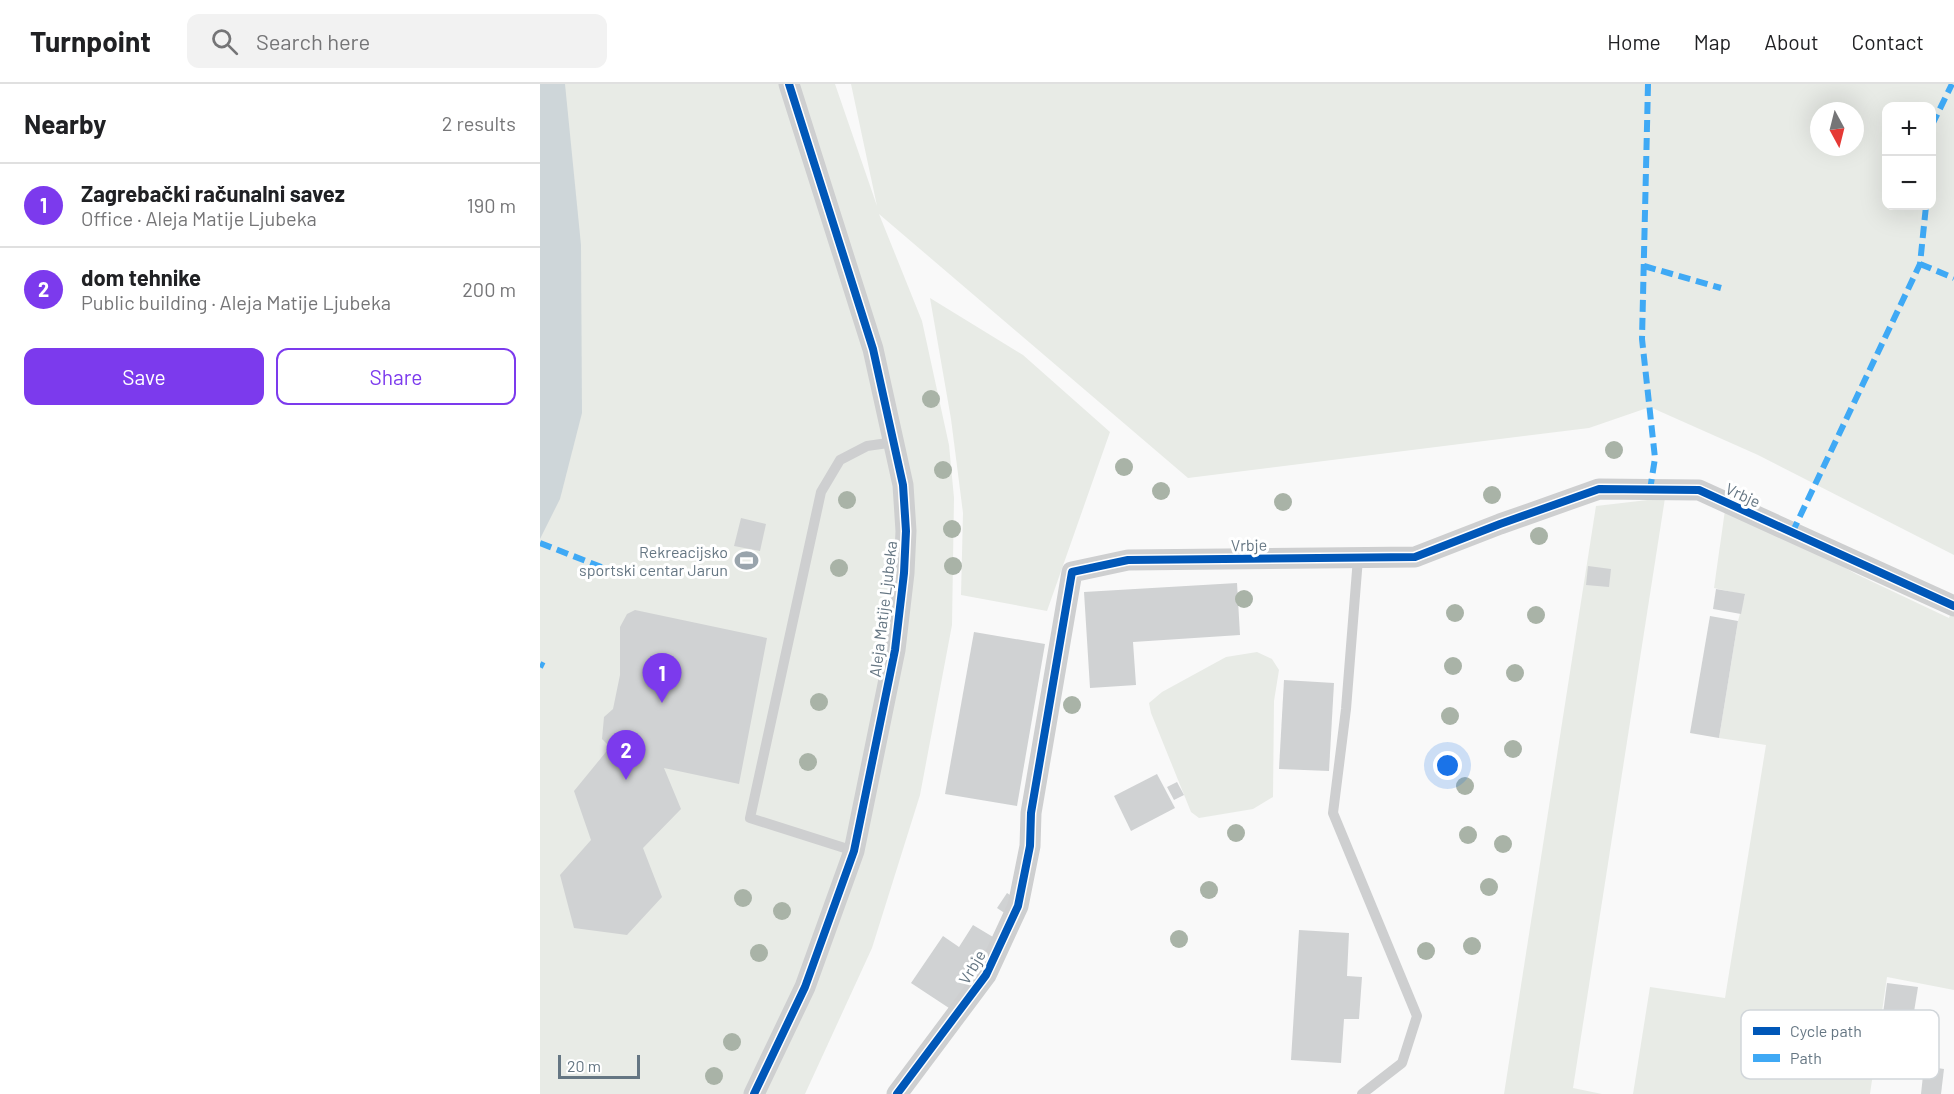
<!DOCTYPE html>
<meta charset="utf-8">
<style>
:root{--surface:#fff;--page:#f2f2f2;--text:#202124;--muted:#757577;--line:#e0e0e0;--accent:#7c3aed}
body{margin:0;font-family:Barlow,sans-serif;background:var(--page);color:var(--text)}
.controls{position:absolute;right:18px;top:18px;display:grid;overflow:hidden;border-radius:12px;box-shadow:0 6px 24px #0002}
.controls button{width:54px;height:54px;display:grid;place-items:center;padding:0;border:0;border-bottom:2px solid var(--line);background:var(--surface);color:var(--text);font:30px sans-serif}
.compass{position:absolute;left:1270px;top:18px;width:54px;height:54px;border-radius:50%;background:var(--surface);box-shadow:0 6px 24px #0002;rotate:173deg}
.scale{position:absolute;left:18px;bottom:15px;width:82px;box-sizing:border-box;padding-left:6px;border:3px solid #657683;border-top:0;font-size:16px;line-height:21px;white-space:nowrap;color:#657683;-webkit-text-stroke:4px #fff;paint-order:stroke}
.you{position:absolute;left:908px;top:682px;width:21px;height:21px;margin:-15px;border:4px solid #fff;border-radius:50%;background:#1a73e8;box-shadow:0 0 0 9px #1a73e833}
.badge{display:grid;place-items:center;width:39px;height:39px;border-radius:50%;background:var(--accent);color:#fff;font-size:20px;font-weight:700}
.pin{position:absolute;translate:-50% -50px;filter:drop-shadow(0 2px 3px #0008)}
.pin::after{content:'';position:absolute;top:32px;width:21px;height:18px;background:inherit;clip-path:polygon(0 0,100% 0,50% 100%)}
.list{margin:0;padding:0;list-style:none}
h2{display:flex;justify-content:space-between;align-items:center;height:78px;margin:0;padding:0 24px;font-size:26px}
h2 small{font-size:20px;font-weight:400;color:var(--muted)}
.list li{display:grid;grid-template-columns:39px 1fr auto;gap:18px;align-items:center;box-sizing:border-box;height:84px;padding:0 24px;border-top:2px solid var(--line)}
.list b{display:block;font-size:22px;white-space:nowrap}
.list p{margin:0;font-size:20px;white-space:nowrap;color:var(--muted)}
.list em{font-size:20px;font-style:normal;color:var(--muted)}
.actions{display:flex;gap:12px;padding:18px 24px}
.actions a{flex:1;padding:14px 0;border:2px solid var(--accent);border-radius:12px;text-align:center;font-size:21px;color:var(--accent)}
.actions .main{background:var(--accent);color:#fff}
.icon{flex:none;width:33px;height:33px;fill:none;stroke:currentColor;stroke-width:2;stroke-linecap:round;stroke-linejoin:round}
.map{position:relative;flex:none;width:1414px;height:1010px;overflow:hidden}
header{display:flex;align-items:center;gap:36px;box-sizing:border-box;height:84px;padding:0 30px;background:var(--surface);border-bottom:2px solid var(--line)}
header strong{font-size:28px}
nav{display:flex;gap:33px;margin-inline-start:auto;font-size:21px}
.search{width:420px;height:54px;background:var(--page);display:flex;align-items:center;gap:15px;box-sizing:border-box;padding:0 21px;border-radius:12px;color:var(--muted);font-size:22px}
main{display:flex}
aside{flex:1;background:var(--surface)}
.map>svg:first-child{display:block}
</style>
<header>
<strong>Turnpoint</strong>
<div class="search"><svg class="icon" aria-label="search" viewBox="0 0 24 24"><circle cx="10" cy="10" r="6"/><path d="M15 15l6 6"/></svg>Search here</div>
<nav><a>Home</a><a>Map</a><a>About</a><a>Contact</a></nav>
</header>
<main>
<aside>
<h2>Nearby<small>2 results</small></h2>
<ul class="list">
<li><span class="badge">1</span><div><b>Zagrebački računalni savez</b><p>Office · Aleja Matije Ljubeka</p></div><em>190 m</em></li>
<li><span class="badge">2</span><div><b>dom tehnike</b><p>Public building · Aleja Matije Ljubeka</p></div><em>200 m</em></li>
</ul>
<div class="actions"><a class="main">Save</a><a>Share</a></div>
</aside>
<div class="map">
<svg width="1414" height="1010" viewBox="0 0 1414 1010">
<rect width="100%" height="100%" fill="#f9f9f9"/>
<!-- green -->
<g fill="#e8ebe6" fill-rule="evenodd">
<path d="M 0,0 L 295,0 L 337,122 L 311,0 L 1414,0 L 1414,471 L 1218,371 L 1110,323 L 1049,344 L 648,394 L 339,130 L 382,237 L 409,361 L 414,414 L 412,541 L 380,711 L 332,864 L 265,1010 L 0,1010 ZM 1346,22 L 1392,22 L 1392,122 L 1346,122 ZM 1279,27 L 1315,27 L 1315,63 L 1279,63 Z"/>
<path d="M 390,214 L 483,271 L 570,348 L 507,527 L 421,511 L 423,429 L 411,335 Z"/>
<path d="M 1125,414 L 1033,1004 L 1062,1010 L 964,1010 L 1056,422 Z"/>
<path d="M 1185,426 L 1255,455 L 1316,490 L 1409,534 L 1411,529 L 1414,529 L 1414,906 L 1347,893 L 1330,1010 L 1093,1010 L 1110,903 L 1185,914 L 1226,661 L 1179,654 L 1198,537 L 1205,511 L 1174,504 Z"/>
<path d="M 717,568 L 732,575 L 739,586 L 734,617 L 733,713 L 713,725 L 659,734 L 651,728 L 611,629 L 609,619 L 622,608 L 686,573 Z"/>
</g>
<!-- water -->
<path fill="#ced6d9" d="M 0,0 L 25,0 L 41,161 L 42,329 L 20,415 L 0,455 Z"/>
<!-- building -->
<g fill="#d0d2d3">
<path d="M 201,434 L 226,440 L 220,467 L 194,462 Z"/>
<path d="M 1048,482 L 1071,485 L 1069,503 L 1046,501 Z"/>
<path d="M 697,499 L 700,551 L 593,558 L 596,601 L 550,604 L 544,508 Z"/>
<path d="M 1176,505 L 1205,510 L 1201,530 L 1173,525 Z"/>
<path d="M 95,526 L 227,554 L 199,700 L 124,684 L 141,725 L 103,764 L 122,813 L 87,851 L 34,844 L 20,791 L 51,756 L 34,707 L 70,663 L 62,655 L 64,633 L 73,625 L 80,591 L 80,543 L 87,530 Z"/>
<path d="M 1170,532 L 1198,537 L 1179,654 L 1150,649 Z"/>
<path d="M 434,548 L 505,560 L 477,722 L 405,710 Z"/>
<path d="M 744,596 L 794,599 L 789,687 L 739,685 Z"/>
<path d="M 617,690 L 635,724 L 591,747 L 574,712 Z"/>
<path d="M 637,698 L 644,711 L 634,716 L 627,703 Z"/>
<path d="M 467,809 L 476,815 L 466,830 L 457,824 Z"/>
<path d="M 433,841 L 458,856 L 412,926 L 371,899 L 403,852 L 419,863 Z"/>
<path d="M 759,846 L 809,849 L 807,892 L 822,893 L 819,935 L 804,935 L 801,979 L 751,976 Z"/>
<path d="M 1347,899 L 1378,903 L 1373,934 L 1343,930 Z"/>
<path d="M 1384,982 L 1404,985 L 1401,1010 L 1381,1010 Z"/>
</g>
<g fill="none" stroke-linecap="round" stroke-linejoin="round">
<!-- service -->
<g stroke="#cecfd0" stroke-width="10">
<path d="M 818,474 L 806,625 L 793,729 L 877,932 L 862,979 L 822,1010"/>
<path d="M 314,767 L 210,734 L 281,408 L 300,376 L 327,362 L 355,358"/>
</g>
<!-- minor -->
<g stroke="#cecfd0" stroke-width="21">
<path d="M 214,1010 L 265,903 L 314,767 L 355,566 L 364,489 L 366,447 L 363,401 L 333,265 L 249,0"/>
<path d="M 357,1010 L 446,891 L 478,822 L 490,762 L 491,729 L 532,488 L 588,476 L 875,473 L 960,440 L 1059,405 L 1159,406 L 1414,522"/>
</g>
<!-- quiet -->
<g stroke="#3fa9f5" stroke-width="6" stroke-dasharray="12 6" stroke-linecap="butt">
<path d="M 1108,0 L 1102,255 L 1115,374 L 1110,406"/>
<path d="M 1392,41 L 1412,0"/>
<path d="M 1380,180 L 1414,194"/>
<path d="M 1104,182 L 1181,204"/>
<path d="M 1252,449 L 1380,180 L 1386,122"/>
<path d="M 0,459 L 69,486"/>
<path d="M 0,580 L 4,582"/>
</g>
<defs>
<g id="cycleway">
<path d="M 214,1010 L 265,903 L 314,767 L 355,566 L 364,489 L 366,447 L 363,401 L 333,265 L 249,0"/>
<path d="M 357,1010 L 446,891 L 478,822 L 490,762 L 491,729 L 532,488 L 588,476 L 875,473 L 960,440 L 1059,405 L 1159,406 L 1414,522"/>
</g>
</defs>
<!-- cycleway casing -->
<use href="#cycleway" stroke="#fff" stroke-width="11"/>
<!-- cycleway -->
<use href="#cycleway" stroke="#0057b8" stroke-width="8"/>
</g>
<!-- trees -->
<g fill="#a9b3a7">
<circle cx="391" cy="315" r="9"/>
<circle cx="1074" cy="366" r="9"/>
<circle cx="584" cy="383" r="9"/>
<circle cx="403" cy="386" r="9"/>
<circle cx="621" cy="407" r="9"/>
<circle cx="952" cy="411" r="9"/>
<circle cx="307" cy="416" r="9"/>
<circle cx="743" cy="418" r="9"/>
<circle cx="412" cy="445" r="9"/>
<circle cx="999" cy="452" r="9"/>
<circle cx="413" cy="482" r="9"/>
<circle cx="299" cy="484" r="9"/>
<circle cx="704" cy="515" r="9"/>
<circle cx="915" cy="529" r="9"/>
<circle cx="996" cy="531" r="9"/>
<circle cx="913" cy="582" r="9"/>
<circle cx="975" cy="589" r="9"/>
<circle cx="279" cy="618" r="9"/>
<circle cx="532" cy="621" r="9"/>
<circle cx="910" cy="632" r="9"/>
<circle cx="973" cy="665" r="9"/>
<circle cx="268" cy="678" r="9"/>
<circle cx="925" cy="702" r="9"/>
<circle cx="696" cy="749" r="9"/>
<circle cx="928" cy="751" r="9"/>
<circle cx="963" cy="760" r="9"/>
<circle cx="949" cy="803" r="9"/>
<circle cx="669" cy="806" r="9"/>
<circle cx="203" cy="814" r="9"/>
<circle cx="242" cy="827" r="9"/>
<circle cx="639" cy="855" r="9"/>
<circle cx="932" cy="862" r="9"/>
<circle cx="886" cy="867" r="9"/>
<circle cx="219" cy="869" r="9"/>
<circle cx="192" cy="958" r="9"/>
<circle cx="174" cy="992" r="9"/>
</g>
<!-- icons -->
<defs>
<symbol id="stadium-bare" viewBox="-9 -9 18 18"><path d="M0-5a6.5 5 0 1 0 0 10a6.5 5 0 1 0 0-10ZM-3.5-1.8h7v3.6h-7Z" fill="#99a4ac" stroke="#fff" stroke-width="2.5" paint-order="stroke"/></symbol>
</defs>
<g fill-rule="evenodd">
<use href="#stadium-bare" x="190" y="460" width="33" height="33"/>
</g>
<g text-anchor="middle" stroke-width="6" stroke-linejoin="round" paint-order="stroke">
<!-- street labels -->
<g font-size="16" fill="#657683" stroke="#fff">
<text transform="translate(1203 411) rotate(25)" y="6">Vrbje</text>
<text transform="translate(709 461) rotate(-1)" y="6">Vrbje</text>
<text transform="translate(343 525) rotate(-83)" y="6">Aleja Matije Ljubeka</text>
<text transform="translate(432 883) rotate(-59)" y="6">Vrbje</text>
</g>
<!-- poi labels -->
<g font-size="16" fill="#657683" stroke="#fff" text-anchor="end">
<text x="188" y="474">Rekreacijsko<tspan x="188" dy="18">sportski centar Jarun</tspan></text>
</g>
</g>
<!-- legend -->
<rect x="1201" y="926" width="198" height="69" rx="9" fill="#fff" stroke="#d1d6da" stroke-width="1.5"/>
<rect x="1213" y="943" width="27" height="8" fill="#0057b8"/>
<rect x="1213" y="970" width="27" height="8" fill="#3fa9f5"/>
<g font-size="16" fill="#657683">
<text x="1250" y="953">Cycle path</text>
<text x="1250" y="980">Path</text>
</g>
</svg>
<div class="controls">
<button>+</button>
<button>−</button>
</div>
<svg class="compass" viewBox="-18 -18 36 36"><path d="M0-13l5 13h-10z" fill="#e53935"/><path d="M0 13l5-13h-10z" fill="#757577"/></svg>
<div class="scale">20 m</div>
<div class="you"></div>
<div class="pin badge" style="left:122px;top:619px">1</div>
<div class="pin badge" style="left:86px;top:696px">2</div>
</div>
</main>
